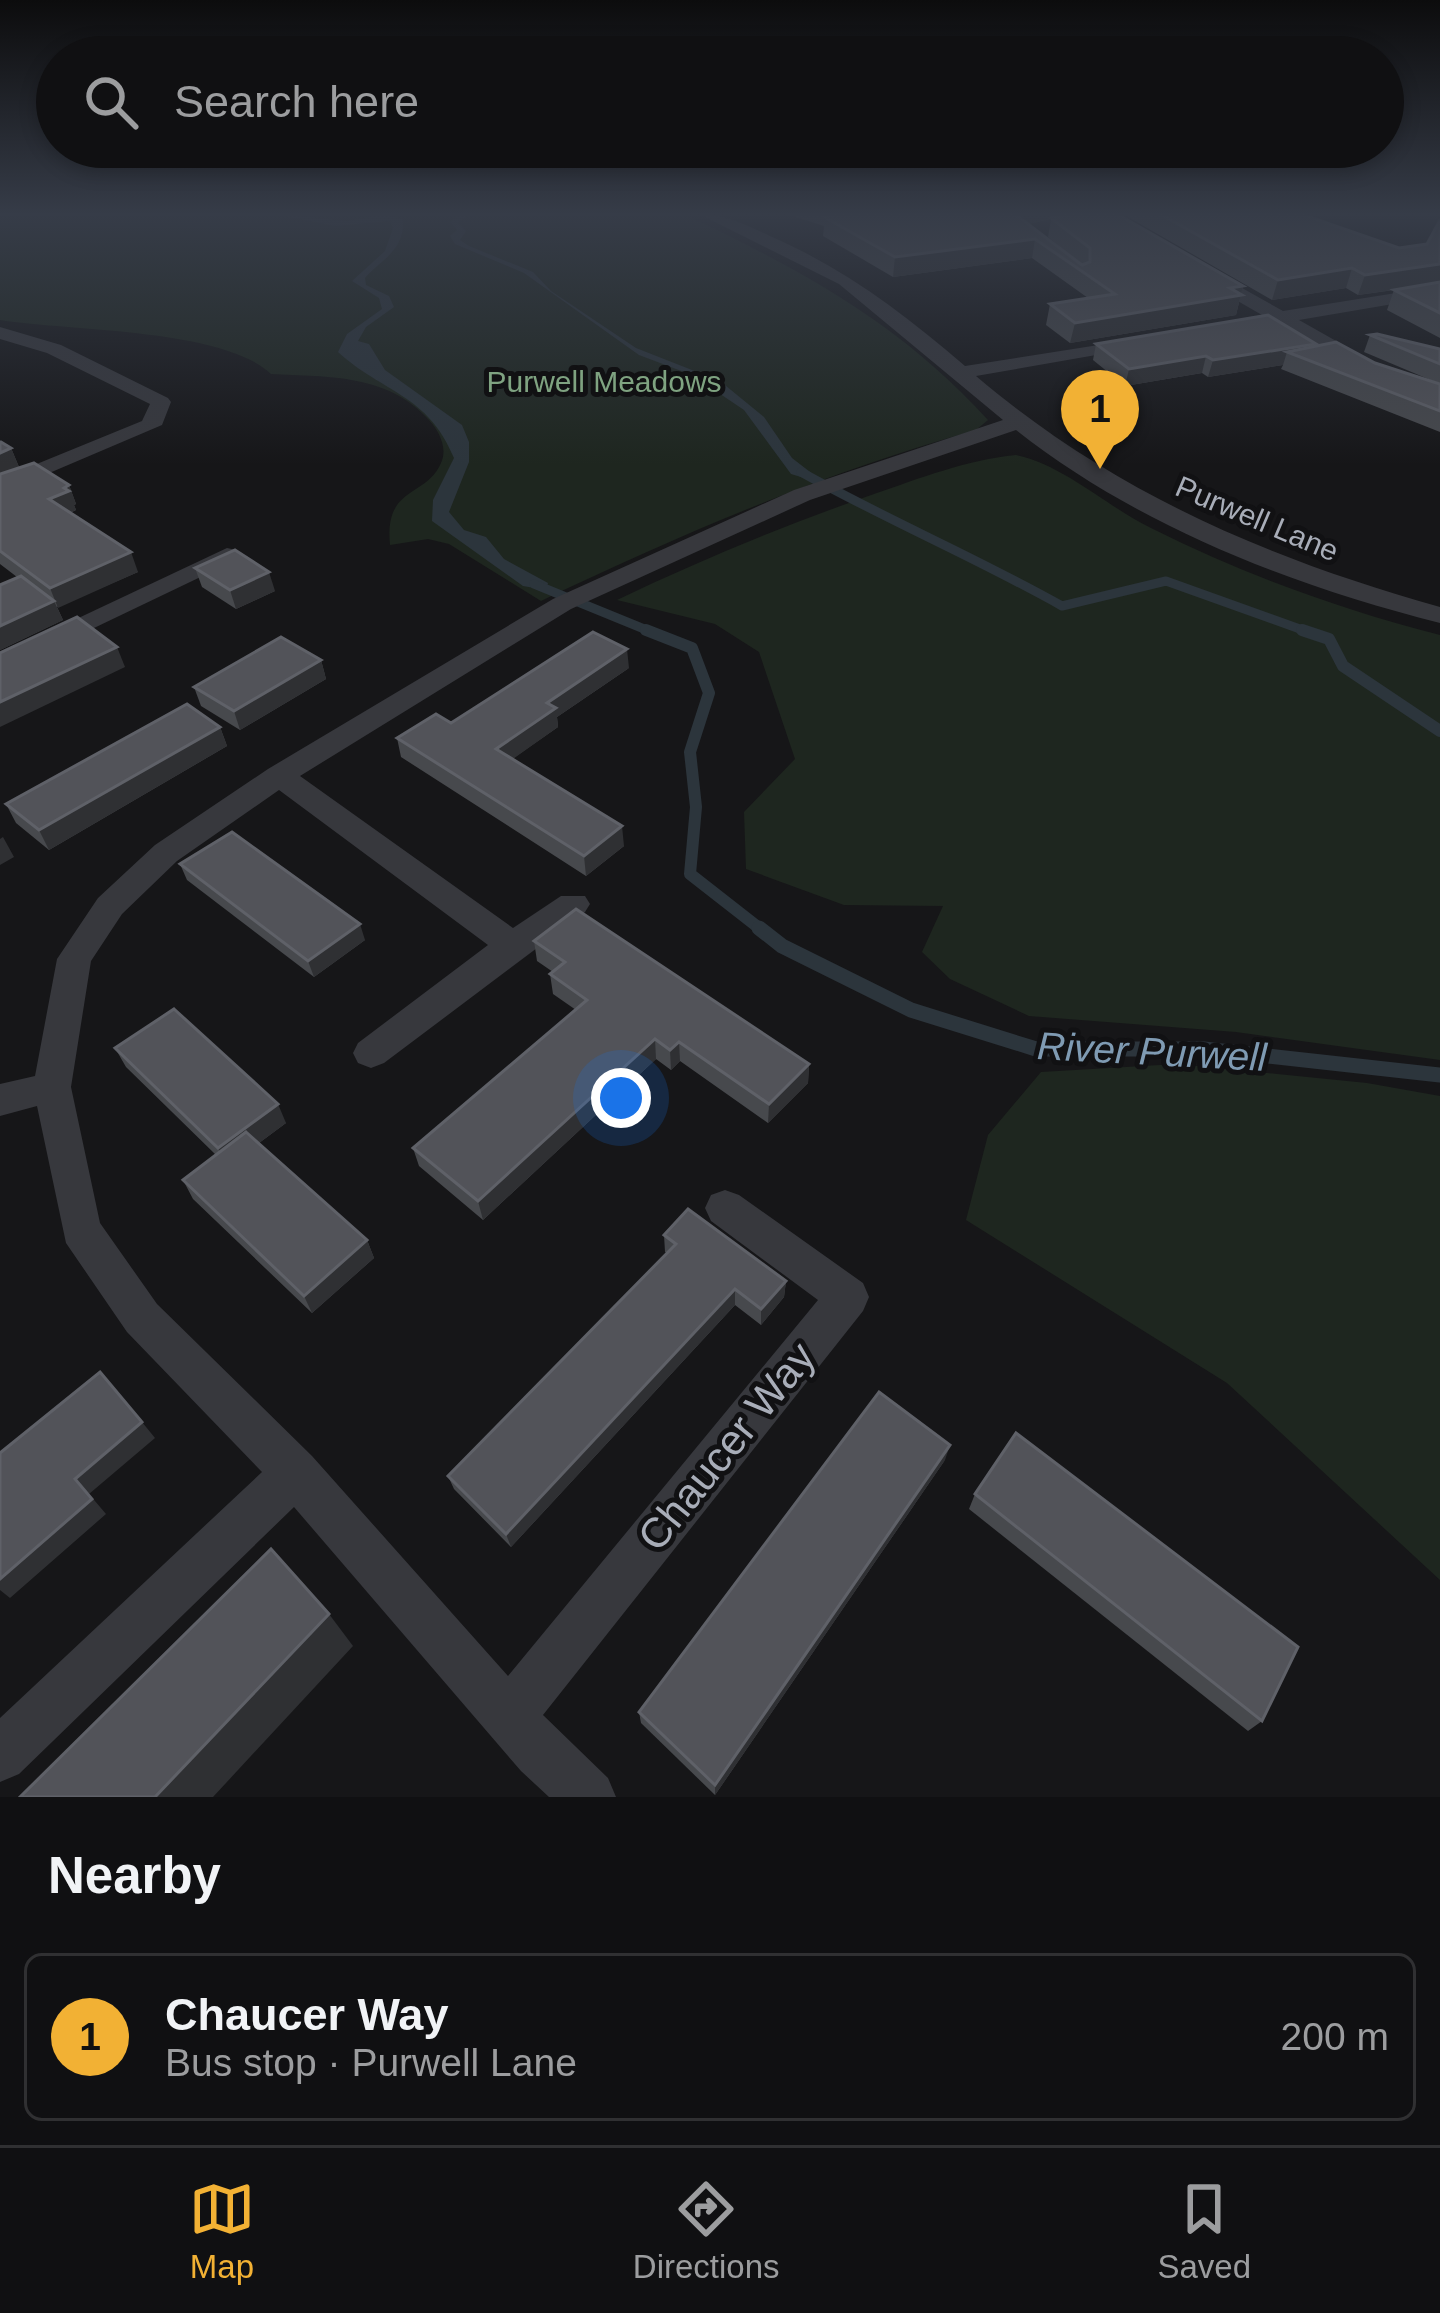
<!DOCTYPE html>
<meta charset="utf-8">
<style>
:root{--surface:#101012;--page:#1e1e20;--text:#f1f3f6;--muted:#9c9d9f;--line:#303032;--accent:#f2b134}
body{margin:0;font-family:Arial,sans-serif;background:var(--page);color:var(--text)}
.you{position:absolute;left:621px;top:1098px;width:42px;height:42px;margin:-30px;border:9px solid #fff;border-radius:50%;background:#1a73e8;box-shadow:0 0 0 18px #1a73e833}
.badge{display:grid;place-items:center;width:78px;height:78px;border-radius:50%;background:var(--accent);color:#111;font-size:39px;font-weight:700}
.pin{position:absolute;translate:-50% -99px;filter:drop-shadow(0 3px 6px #0008)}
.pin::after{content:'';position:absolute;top:63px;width:42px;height:36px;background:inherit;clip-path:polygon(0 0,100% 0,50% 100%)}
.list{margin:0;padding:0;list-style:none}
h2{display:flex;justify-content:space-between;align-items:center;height:156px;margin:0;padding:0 48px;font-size:51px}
h2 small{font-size:39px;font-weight:400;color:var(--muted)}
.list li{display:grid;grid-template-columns:78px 1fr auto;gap:36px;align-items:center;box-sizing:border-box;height:168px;margin:0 24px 24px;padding:0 24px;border:3px solid var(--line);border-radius:18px}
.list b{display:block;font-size:45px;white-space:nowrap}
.list p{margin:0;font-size:39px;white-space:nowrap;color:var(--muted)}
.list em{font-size:39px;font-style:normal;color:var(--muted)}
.icon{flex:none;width:66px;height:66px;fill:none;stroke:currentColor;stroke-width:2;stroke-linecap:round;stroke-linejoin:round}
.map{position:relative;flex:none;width:1440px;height:1797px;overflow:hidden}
.search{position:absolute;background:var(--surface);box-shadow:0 6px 18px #0003;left:36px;right:36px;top:36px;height:132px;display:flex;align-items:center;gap:30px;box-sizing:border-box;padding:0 42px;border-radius:66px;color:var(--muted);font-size:45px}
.sheet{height:348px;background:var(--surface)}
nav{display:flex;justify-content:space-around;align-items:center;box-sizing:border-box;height:168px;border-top:3px solid var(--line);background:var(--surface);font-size:33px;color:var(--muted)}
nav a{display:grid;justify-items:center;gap:6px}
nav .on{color:var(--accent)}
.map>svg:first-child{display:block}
</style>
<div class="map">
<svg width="1440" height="1797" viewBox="0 0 1440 1797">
<rect width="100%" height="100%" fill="#161618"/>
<!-- green -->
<g fill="#1e261f">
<path d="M 0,214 L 684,214 C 801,270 899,322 988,420 L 976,430 C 824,473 683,533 541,601 L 449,544 L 428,539 L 390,545 C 384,485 426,498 441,463 C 448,448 439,431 429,420 C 388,374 329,377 271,374 C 223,328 65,331 0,320 Z"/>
<path d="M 1016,455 C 1066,466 1107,507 1153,529 C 1245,575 1340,609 1440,635 L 1440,1060 L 1236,1032 L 1029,1016 L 950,979 L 922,952 L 943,906 L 844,905 L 746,869 L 744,812 L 795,759 L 759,652 L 715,624 L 617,600 C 701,560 785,525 874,494 C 921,478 966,460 1016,455 Z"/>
<path d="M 1177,1064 L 1367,1083 L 1440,1096 L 1440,1580 L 1227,1383 L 966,1220 L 988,1135 L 1041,1072 Z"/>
</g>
<!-- water -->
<g fill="#2c353c">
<path d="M 275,214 L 347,221 L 383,215 L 403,219 C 405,250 383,258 365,278 L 366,285 L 389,296 L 394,307 L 366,327 L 358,341 L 369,344 L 385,370 L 462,425 L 469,442 L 469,462 L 449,512 L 464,530 L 486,537 L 504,559 L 548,583 L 546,590 L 523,586 L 432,521 L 433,500 L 454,458 C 428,394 383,393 338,352 L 347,334 L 382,309 L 379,298 L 352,281 L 385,251 L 393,228 L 390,221 L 335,226 Z"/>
<path d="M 459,214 L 468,214 L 458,223 L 466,231 L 460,240 L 469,246 L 533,272 L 551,291 L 636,348 L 720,381 L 764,417 L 792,458 L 814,475 L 814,481 L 791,474 L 744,410 L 692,375 L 639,355 L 524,273 L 455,244 L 450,236 L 457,230 L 450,222 Z"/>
</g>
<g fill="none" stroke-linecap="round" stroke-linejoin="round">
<!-- stream-far2 -->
<g stroke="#2c353c" stroke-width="9">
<path d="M 801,472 C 887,520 977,558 1062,606 L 1166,581 L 1311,633"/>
<path d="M 534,584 L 654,633"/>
</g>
<!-- stream-far1 -->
<g stroke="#2c353c" stroke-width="12">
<path d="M 646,630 L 692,648 L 709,693 L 690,752 L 696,807 L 690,874 L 763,931"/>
<path d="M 1302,630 L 1329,639 L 1343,666 L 1440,731"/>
</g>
<!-- stream -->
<path stroke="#2c353c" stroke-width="15" d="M 759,928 L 782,946 L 911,1010 L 1036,1049 L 1204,1049 L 1440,1075"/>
<!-- minor -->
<g fill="#37383d" fill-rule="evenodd">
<path d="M 699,214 C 725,214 746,225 770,236 C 844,268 903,313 965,366 L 1143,338 L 1146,342 L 1136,348 L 976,376 C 1112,492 1269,559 1440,607 L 1440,623 C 1290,585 1138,526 1016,430 L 810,500 L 571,609 L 300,776 L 513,928 L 561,896 L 585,896 L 590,904 L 585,912 L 384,1063 L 371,1068 L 358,1063 L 353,1053 L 358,1043 L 488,945 L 279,790 L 177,861 L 122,914 L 91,961 L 71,1087 L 100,1223 L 157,1304 L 312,1456 L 508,1676 L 818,1300 L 711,1221 L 705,1208 L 711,1195 L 725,1190 L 739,1195 L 863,1283 L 869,1297 L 863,1311 L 543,1715 L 608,1778 L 616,1797 L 549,1797 L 521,1771 L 294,1507 L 19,1774 L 0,1782 L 0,1718 L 262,1472 L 127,1332 L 66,1243 L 37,1106 L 0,1116 L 0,1084 L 35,1076 L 57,959 L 98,898 L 155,845 L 268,769 L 553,599 L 794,490 L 1003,420 L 839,284 Z"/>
<path d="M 1196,269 L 1208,269 L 1283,311 L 1440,286 L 1440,296 L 1299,320 L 1384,368 L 1440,388 L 1440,401 L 1370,376 L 1278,324 L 1222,330 L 1222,322 L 1262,315 L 1196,277 Z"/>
<path d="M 0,327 L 61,345 L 168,398 L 171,402 L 162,425 L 0,494 L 0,479 L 142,421 L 150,404 L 47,353 L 0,339 Z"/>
<path d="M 227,548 L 236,550 L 239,555 L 236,560 L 0,673 L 0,655 Z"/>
</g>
</g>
<!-- wall -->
<g fill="#47494d" fill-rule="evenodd">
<path d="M 786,214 L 1117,214 L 1243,286 L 1236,315 L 1070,343 L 1046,325 L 1050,304 L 1088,298 L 1032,258 L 893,277 L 823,236 L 824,226 ZM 1051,219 L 1048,237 L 1082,265 L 1028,224 Z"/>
<path d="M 1123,214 L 1301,214 L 1399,248 L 1427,244 L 1440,220 L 1440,338 L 1387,310 L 1394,290 L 1358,295 L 1346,288 L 1272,300 Z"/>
<path d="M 1370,335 L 1440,349 L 1440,384 L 1364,352 Z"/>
<path d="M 1096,344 L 1316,346 L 1440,384 L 1440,432 L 1281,369 L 1283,365 L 1208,377 L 1202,373 L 1125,386 L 1093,360 Z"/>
<path d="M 0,442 L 11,448 L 19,467 L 7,472 L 69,485 L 76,504 L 74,505 L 76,510 L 70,513 L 138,572 L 57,607 L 63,620 L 0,650 L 0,585 L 17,577 L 0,564 Z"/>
<path d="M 195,568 L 275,591 L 236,609 L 202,587 Z"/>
<path d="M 321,660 L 326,679 L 240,730 L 201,706 L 194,687 Z"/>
<path d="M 629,668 L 557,717 L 558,727 L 512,759 L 624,846 L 586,876 L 401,757 L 397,738 Z"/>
<path d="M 220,727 L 227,746 L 49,850 L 16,823 L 6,804 Z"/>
<path d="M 180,864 L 365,940 L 314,977 L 187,880 Z"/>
<path d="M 534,941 L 809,1064 L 808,1083 L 768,1123 L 680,1061 L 671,1070 L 656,1059 L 483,1220 L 419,1166 L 413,1148 L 576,1010 L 553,994 L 550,974 L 553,972 L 537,961 Z"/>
<path d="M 115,1048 L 286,1123 L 259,1143 L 367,1240 L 374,1258 L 312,1313 L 193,1199 L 183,1180 L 216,1155 L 126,1067 Z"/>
<path d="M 664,1235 L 786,1281 L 784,1297 L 761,1325 L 735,1305 L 511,1547 L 454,1489 L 448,1476 L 667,1253 L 665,1252 Z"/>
<path d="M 945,1460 L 715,1795 L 641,1723 L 639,1712 Z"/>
<path d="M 975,1494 L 1262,1721 L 1248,1731 L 969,1509 Z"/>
</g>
<!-- shaded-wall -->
<g fill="#2f3033">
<path d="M 1013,214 L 1073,214 L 1014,227 Z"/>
<path d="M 1035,239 L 1032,258 L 893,277 L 895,257 Z"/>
<path d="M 1440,264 L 1440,283 L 1358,295 L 1365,275 Z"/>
<path d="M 1352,268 L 1346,288 L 1272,300 L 1278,280 Z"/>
<path d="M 1243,286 L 1236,315 L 1070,343 L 1075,323 Z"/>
<path d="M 1316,344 L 1311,360 L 1287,352 L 1283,365 L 1208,377 L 1213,360 Z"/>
<path d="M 1206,356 L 1202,373 L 1125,386 L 1129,369 Z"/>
<path d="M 11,448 L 19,467 L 0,475 L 0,453 Z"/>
<path d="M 69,485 L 76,504 L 74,505 L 76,510 L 57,518 L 49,499 Z"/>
<path d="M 131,552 L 138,572 L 58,608 L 50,588 Z"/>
<path d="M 269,572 L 275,591 L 236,609 L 230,590 Z"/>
<path d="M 54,601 L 63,620 L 0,650 L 0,626 Z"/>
<path d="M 117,647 L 125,667 L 0,727 L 0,702 Z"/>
<path d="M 627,649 L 629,668 L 557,717 L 558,727 L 499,769 L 496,749 L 547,703 Z"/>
<path d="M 321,660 L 326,679 L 240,730 L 234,711 Z"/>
<path d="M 220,727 L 227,746 L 49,850 L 39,830 Z"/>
<path d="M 622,826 L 624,846 L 586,876 L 584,856 Z"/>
<path d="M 3,837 L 14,857 L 0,865 L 0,839 Z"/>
<path d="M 360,924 L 365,940 L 314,977 L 308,961 Z"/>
<path d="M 655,1039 L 656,1059 L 483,1220 L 478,1201 Z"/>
<path d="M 679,1042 L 680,1061 L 671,1070 L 670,1050 Z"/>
<path d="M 809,1064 L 808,1083 L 768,1123 L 769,1104 Z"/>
<path d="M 278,1104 L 286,1123 L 228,1166 L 218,1148 Z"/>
<path d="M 367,1240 L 374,1258 L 312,1313 L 304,1296 Z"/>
<path d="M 786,1281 L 784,1297 L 761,1325 L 761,1309 Z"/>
<path d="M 735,1289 L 735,1305 L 511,1547 L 506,1534 Z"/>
<path d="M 142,1422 L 155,1438 L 89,1494 L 106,1514 L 10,1598 L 0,1590 L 0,1579 L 75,1479 Z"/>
<path d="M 950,1445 L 945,1460 L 715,1795 L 715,1785 Z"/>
<path d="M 329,1614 L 353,1646 L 213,1797 L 155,1797 Z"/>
</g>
<!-- building -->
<g fill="#525359" stroke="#5f6168" stroke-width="3">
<path d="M 838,214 L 1015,214 L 1082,265 L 1090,262 L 1090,248 L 1051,218 L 1073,214 L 1117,214 L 1243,286 L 1230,288 L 1242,295 L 1075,323 L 1050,304 L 1115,294 L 1035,239 L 895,257 L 824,217 Z"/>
<path d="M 1160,214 L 1301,214 L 1399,248 L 1427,244 L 1440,220 L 1440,264 L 1365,275 L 1352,268 L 1278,280 Z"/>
<path d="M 1440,282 L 1440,313 L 1394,290 Z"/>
<path d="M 1268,315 L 1316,344 L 1213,360 L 1206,356 L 1129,369 L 1096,344 Z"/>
<path d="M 1377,334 L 1440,349 L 1440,364 L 1370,335 Z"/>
<path d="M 1336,342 L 1375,363 L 1440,384 L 1440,411 L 1287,352 Z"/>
<path d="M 0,442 L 1,442 L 11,448 L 0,453 Z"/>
<path d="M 34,463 L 69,485 L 64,488 L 69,491 L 49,499 L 131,552 L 50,588 L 0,551 L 0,474 Z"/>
<path d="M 235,550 L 269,572 L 230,590 L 195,568 Z"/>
<path d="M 21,576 L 54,601 L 0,626 L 0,585 Z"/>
<path d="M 77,617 L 117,647 L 0,702 L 0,653 Z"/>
<path d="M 593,632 L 627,649 L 547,703 L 556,708 L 496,749 L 622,826 L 584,856 L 397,738 L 436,714 L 451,723 Z"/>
<path d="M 281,637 L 321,660 L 234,711 L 194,687 Z"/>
<path d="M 187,704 L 220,727 L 39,830 L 6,804 Z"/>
<path d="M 232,832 L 360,924 L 308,961 L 180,864 Z"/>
<path d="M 576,909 L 809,1064 L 769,1104 L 679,1042 L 670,1050 L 655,1039 L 478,1201 L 413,1148 L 587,1000 L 550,974 L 565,962 L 534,941 Z"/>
<path d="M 174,1009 L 278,1104 L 218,1148 L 115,1048 Z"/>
<path d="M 246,1132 L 367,1240 L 304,1296 L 183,1180 Z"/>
<path d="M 688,1209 L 786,1281 L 761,1309 L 735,1289 L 506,1534 L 448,1476 L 676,1244 L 664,1235 Z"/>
<path d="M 100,1372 L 142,1422 L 75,1479 L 92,1499 L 0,1579 L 0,1453 Z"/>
<path d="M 879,1392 L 950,1445 L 715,1785 L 639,1712 Z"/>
<path d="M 1016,1433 L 1298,1647 L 1262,1721 L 975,1494 Z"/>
<path d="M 271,1549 L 329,1614 L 155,1797 L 20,1797 Z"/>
</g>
<!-- sky -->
<linearGradient id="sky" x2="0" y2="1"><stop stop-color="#0c0c0d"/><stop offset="0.46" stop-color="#363c48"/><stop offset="1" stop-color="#363c48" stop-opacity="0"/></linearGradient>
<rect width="1440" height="465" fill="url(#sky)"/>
<g text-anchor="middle" stroke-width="10" stroke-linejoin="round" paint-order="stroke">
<!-- far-park labels -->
<g font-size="30" fill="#7fa381" stroke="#111113">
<text x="604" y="392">Purwell Meadows</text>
</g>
<!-- far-street labels -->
<g font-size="30" fill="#a8adb8" stroke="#111113">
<text transform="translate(1257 519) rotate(23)" y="10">Purwell Lane</text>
</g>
<!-- water labels -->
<g font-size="39" font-style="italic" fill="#7f9bb3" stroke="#111113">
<text transform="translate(1152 1051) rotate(3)" y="14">River Purwell</text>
</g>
<!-- near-street labels -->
<g font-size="42" fill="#a8adb8" stroke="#111113">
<text transform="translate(726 1446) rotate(-51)" y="15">Chaucer Way</text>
</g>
</g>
</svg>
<div class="you"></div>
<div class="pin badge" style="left:1100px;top:469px">1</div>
<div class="search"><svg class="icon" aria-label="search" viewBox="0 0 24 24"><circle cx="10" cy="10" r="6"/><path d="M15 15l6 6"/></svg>Search here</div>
</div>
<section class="sheet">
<h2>Nearby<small></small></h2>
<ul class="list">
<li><span class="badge">1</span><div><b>Chaucer Way</b><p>Bus stop · Purwell Lane</p></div><em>200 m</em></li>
</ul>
</section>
<nav>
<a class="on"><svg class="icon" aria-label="map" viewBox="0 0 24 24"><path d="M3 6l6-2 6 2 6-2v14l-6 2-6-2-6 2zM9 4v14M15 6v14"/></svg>Map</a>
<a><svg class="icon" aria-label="directions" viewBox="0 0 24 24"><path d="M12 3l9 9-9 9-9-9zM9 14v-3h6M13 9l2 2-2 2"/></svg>Directions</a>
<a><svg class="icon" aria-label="saved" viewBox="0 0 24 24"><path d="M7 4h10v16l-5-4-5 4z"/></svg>Saved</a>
</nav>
